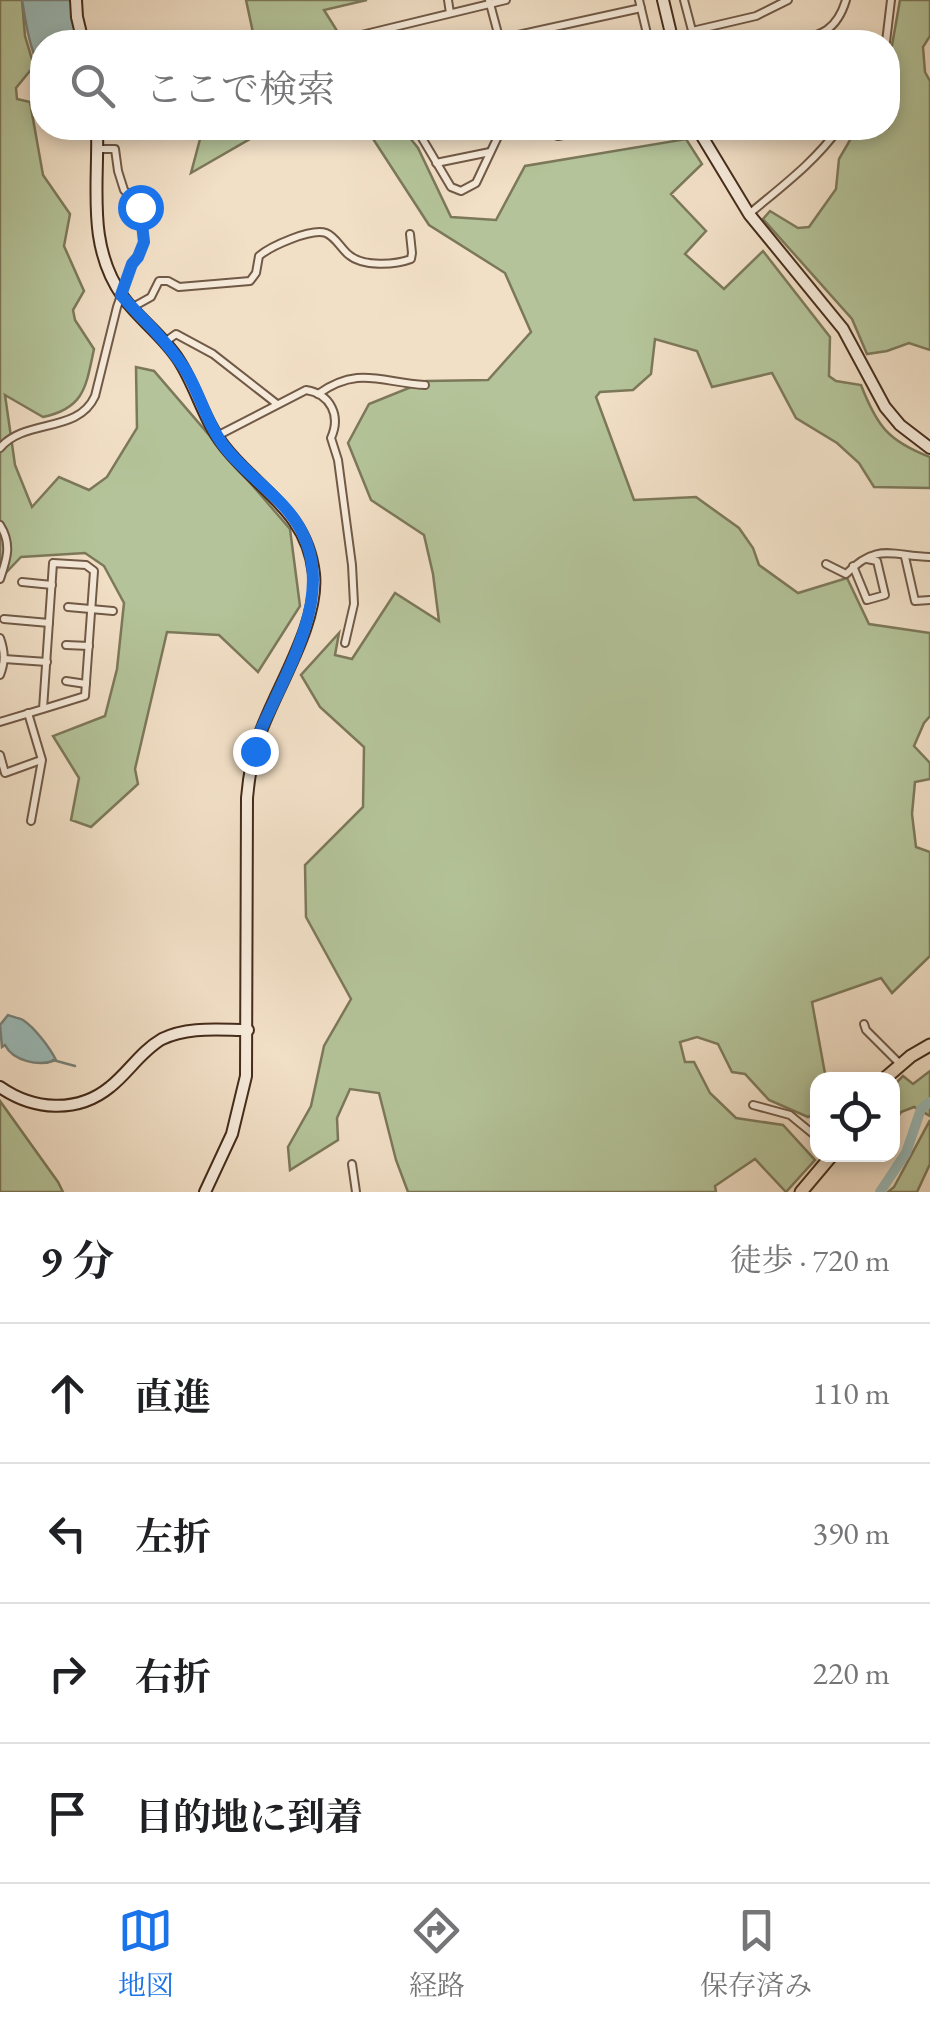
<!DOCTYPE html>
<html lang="ja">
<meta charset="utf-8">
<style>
:root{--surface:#fff;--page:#f6f6f6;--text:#202124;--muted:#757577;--line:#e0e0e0;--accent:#1a73e8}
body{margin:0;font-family:"EB Garamond","Noto Serif JP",serif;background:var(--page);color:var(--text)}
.controls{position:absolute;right:30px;bottom:30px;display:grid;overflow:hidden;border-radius:20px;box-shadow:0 5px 15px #0003}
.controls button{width:90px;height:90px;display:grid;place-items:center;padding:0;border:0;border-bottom:2px solid var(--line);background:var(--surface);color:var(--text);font:50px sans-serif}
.stop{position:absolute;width:30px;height:30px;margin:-22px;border:8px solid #1a73e8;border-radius:50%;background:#fff}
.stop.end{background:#1a73e8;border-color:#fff;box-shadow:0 2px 10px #0008}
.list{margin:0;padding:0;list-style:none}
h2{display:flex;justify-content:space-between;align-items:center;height:130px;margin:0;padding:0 40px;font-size:42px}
h2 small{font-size:32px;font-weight:400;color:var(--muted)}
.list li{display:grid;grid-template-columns:65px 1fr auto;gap:30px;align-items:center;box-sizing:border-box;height:140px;padding:0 40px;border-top:2px solid var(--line)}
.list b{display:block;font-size:38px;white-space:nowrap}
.list em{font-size:32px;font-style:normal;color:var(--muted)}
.icon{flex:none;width:55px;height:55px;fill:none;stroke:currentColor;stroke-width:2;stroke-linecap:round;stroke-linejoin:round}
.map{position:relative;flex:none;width:930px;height:1192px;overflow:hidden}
.search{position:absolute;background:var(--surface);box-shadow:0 5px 15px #0003;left:30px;right:30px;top:30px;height:110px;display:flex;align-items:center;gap:25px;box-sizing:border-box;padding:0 35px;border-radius:40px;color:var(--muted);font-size:38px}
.sheet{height:690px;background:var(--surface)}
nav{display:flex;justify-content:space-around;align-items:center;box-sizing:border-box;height:140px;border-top:2px solid var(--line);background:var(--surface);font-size:28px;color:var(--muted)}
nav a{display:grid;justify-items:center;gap:5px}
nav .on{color:var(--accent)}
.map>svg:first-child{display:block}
</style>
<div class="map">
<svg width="930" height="1192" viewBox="0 0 930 1192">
<rect width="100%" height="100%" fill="#f1dfc6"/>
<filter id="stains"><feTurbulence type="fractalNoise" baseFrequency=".002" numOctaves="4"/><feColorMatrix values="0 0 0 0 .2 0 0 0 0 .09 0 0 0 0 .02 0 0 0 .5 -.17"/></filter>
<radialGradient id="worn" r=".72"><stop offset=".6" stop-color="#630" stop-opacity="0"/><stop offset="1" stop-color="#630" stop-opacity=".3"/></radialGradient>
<!-- green -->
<g fill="#b4c399" stroke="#7c785a" stroke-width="2.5">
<path d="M 0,0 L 22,0 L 25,36 L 34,66 L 16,88 L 17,99 L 30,102 L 43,175 L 70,214 L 64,246 L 84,291 L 73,310 L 75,320 L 94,349 C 86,386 85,408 43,417 L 5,395 L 15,465 L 32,507 L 59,477 L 89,490 L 107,477 L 137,428 L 136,367 L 154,371 L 290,529 L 300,606 L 258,672 L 219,635 L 167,632 L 135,769 L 138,784 L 91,827 L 71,820 L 79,778 L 53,736 L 105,716 L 117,669 L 124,603 L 104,566 L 85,553 L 21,557 L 0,579 Z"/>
<path d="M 246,0 L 367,0 L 324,10 L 344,42 L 255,42 Z"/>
<path d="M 900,0 L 930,0 L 930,36 L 923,47 L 925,72 L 930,81 L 930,350 L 909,343 L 887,351 L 867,354 L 852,319 L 763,219 L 770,211 L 798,228 L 809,227 L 836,189 L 839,159 L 857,128 L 888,128 L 888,68 Z"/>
<path d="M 203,128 L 269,128 L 191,173 Z"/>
<path d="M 366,128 L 402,128 L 418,148 L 451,217 L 496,220 L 525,166 L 686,139 L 702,164 L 671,194 L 706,231 L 685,254 L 724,289 L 763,251 L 830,337 L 829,376 L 836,381 L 861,385 C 877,426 888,441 930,457 L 930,488 L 874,487 L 859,463 L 837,443 L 796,418 L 772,373 L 712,387 L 697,351 L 655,339 L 651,374 L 633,390 L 600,392 L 596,397 L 634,500 L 696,497 L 739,528 L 753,548 L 759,565 L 798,593 L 847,578 L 869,624 L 930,633 L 930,716 L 924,723 L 914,746 L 930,763 L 930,779 L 915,782 L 912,814 L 916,847 L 930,852 L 930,956 L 892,993 L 881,978 L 812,1002 L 826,1079 L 818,1080 L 817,1112 L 808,1117 L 769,1100 L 745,1074 L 732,1072 L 718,1044 L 697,1037 L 680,1042 L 685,1062 L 694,1062 L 710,1093 L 736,1118 L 783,1125 L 815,1160 L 786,1192 L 755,1159 L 715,1186 L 716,1192 L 408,1192 L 396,1160 L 379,1093 L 350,1089 L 337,1118 L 338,1140 L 290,1170 L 288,1147 L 311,1106 L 324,1046 L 351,999 L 306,917 L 305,865 L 363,807 L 364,747 L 320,707 L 301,675 L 339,633 L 335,655 L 352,659 L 395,593 L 439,621 L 433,574 L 424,535 L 371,500 L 348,443 L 369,404 L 426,381 L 488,380 L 531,332 L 505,273 L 429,225 Z"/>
<path d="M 930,1071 L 930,1116 L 914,1107 L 901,1112 L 894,1123 L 893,1122 L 893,1086 L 903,1076 L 913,1084 Z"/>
<path d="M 0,1101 L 58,1182 L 63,1192 L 0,1192 Z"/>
<path d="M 930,1120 L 930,1164 L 917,1192 L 888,1192 L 894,1187 Z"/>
</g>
<!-- water -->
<g fill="#9bbcba" stroke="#79827a" stroke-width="2.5">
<path d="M 22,0 L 72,0 L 79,42 L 42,42 L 42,66 L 39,67 C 29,45 26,24 22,0 Z"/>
<path d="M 8,1015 C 10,1016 22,1019 23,1020 C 35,1028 50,1048 56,1060 C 39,1067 13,1061 5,1045 L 2,1047 L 0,1025 Z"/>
</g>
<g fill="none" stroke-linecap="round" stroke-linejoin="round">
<!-- stream -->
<path stroke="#79827a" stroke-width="2.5" d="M 53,1060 L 75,1066"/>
<!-- river -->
<path stroke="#9bbcba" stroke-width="10" d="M 880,1192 L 906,1153 L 921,1109 L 930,1102"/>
<defs>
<g id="street">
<path d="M 448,0 L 450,13"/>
<path d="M 489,0 L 500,41"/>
<path d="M 639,0 L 649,42"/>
<path d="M 684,0 L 695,42"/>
<path d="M 692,31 L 756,16 L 788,0"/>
<path d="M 350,42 L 349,38 L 506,0"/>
<path d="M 486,42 L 641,8"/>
<path d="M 794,42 C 822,35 837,30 846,0"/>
<path d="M 886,42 L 891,0"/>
<path d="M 416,128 L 451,187 L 461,191 L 476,183 L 502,128"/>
<path d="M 502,128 C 518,129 545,131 558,136 L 596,128"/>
<path d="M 670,128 L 673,135"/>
<path d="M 419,131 L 433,128"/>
<path d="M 436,163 L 490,152"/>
<path d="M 749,214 C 781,187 815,162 839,128"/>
<path d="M 133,307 L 151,297 L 159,281 L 168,281 L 179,287 L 250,281 L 256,273 L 259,256 C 271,246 311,228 326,233 C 336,237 341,249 349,255 C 363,267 395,265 411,259 L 412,253 L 410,234"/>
<path d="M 165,342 L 176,334 L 213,354 L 277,404"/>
<path d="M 318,394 C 359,365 382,383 425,385"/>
<path d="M 217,436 L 306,390 C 331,394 341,416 331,438 L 338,460 L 352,565 L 354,604 L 345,643"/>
<path d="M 0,448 C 25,418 78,434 95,396 L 117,307 L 132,264 L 138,257 L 144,241 L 140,207 L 124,190 L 118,171 L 115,149 L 97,149"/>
<path d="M 0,525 C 12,544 7,559 0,579"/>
<path d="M 905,557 L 915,601 L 930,600"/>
<path d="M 826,564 L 846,574 C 877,542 892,556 930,557"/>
<path d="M 853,566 L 867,600 L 885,595 L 877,561 L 867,559"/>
<path d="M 22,582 L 52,585"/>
<path d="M 68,607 L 113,611"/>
<path d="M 4,619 L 49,623"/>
<path d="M 0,638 C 5,652 5,662 0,675"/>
<path d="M 66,645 L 89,646"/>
<path d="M 4,659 L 47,662"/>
<path d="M 66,681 L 86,684"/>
<path d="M 28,713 L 42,760 L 31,821"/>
<path d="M 0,722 L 43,709 L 53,563 L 86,565 L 94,571 L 85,696 L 43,709"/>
<path d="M 0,755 L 5,773 L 41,760"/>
<path d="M 864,1024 L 866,1030 L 900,1064"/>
<path d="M 753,1105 L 790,1115 L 818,1138"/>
<path d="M 352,1164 L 356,1192"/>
</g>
<g id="secondary">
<path d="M 76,0 L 77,17 L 83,42"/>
<path d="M 663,0 L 673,42"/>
<path d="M 97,128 C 99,186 86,245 123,297 C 139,319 163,336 178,359 C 196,386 204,421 224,446 C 259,491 307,511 314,574 C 319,622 278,685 261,731 C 253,752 249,775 247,798 L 246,1076 L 232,1134 L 205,1192"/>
<path d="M 697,128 L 749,214 L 843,329 L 885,407 L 900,425 L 930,448"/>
<path d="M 0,1087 C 33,1110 77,1114 110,1087 C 128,1073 141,1051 162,1039 C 188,1026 220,1030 248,1030"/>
</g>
<g id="primary">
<path d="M 883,1080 L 911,1056 L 930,1045"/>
<path d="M 801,1192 L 833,1154"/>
</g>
</defs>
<!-- street casing -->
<use href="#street" stroke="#705946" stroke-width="10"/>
<!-- secondary casing -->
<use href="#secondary" stroke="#452c1b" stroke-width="14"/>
<!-- primary casing -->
<use href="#primary" stroke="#452c1b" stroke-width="15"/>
<!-- street -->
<use href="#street" stroke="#f6eada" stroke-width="6"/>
<!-- secondary -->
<use href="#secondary" stroke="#f6eada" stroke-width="10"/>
<!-- primary -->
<use href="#primary" stroke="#f1dfc6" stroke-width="11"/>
</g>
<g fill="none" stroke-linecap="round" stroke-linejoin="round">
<!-- route -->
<path stroke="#1a73e8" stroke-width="12" d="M 140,207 L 144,242 L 138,257 L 132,264 L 121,295 C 143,320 168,342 186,371 C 200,394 207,424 224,446 C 242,470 269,488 288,511 C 346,580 289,664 260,732 L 255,751"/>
</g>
<rect width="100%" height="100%" filter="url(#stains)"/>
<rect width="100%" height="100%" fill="url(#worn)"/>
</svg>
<div class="controls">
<button><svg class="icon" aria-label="locate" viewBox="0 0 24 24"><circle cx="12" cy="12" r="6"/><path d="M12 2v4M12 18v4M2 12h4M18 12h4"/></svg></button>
</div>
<div class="stop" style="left:140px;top:207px"></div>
<div class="stop end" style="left:255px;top:751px"></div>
<div class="search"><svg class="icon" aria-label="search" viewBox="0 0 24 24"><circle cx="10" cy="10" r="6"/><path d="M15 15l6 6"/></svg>ここで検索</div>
</div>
<section class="sheet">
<h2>9 分<small>徒歩 · 720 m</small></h2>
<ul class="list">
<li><svg class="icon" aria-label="ahead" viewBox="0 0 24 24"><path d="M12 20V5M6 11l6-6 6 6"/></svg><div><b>直進</b></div><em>110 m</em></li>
<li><svg class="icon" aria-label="left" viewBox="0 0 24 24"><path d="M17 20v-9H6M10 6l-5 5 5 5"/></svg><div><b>左折</b></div><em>390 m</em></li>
<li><svg class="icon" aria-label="right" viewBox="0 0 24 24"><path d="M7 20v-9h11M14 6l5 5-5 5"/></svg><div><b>右折</b></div><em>220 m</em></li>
<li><svg class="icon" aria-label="arrive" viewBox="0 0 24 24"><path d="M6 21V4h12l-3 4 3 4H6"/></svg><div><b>目的地に到着</b></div></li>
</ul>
</section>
<nav>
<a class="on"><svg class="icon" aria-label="map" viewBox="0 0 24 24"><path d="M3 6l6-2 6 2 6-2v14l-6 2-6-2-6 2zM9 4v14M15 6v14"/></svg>地図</a>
<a><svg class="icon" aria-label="directions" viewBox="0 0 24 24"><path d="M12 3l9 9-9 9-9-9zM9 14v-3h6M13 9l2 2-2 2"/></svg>経路</a>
<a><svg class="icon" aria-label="saved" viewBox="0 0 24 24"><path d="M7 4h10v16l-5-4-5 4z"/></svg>保存済み</a>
</nav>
